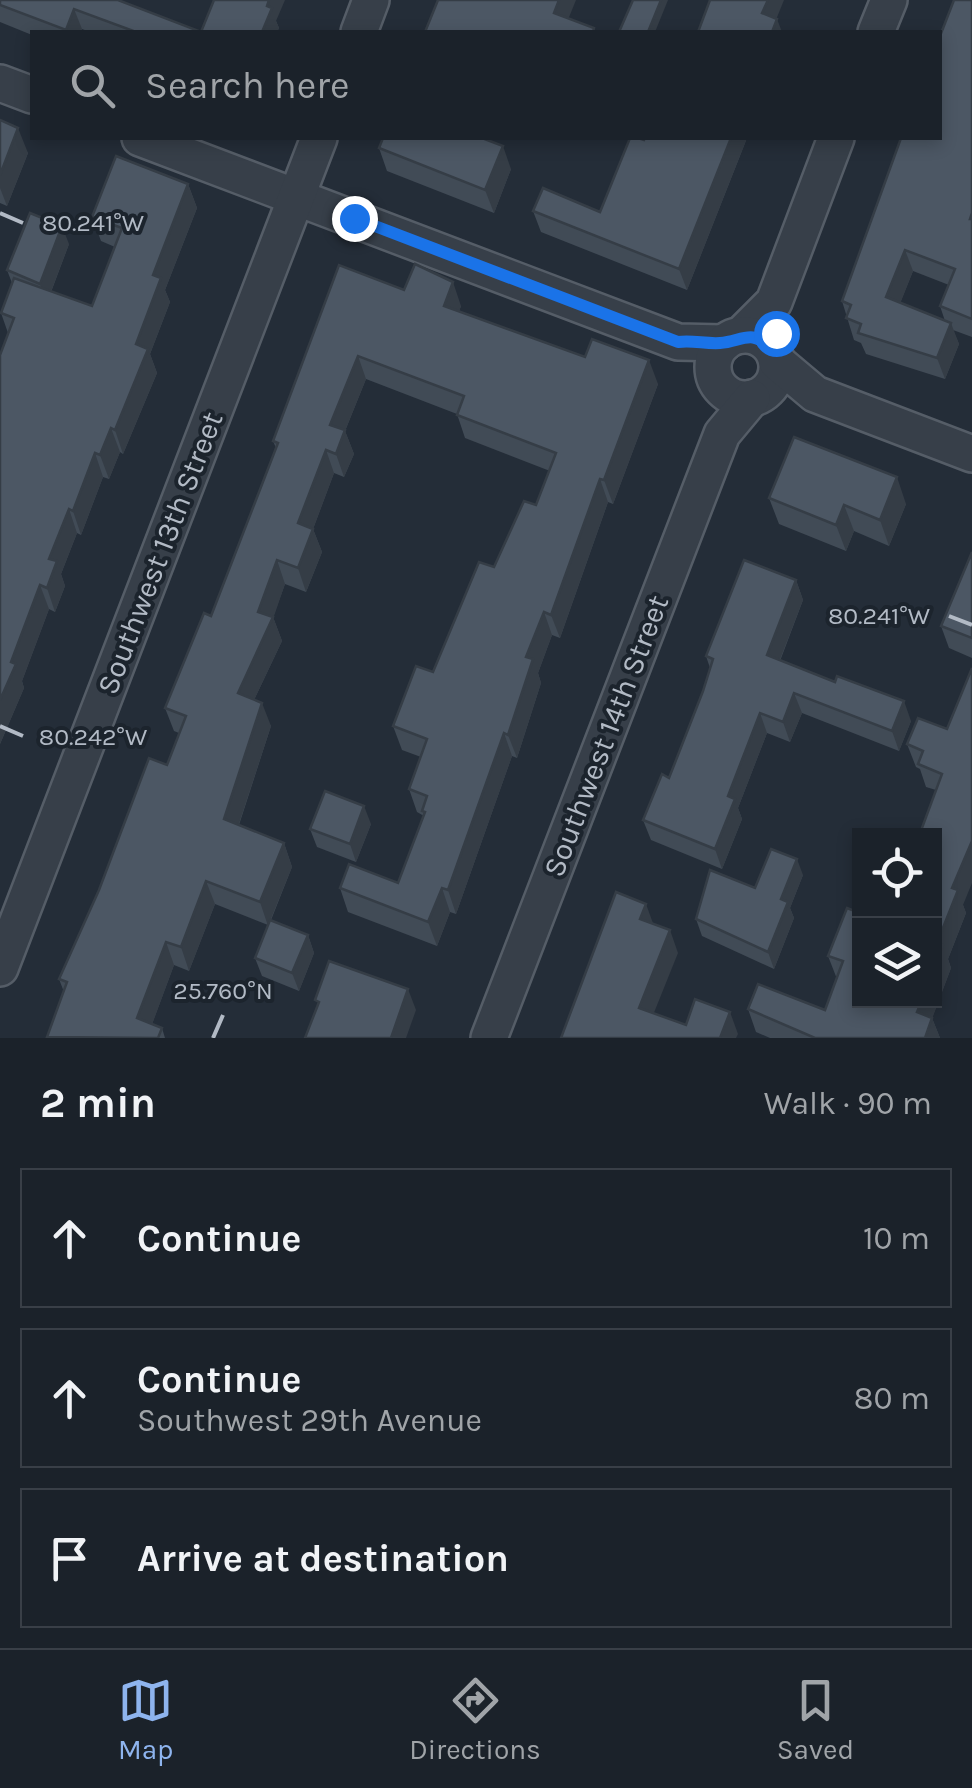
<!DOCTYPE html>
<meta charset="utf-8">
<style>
:root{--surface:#1b222a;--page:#282f36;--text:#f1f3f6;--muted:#a0a4a8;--line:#393f47;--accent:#8eb4ee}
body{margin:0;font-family:Karla,sans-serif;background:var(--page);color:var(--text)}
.controls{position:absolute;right:30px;bottom:30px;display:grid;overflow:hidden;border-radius:0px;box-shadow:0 5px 15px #0003}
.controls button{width:90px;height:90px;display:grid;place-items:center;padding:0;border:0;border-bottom:2px solid var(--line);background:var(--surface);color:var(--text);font:50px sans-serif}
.stop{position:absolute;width:30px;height:30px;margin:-22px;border:8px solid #1a73e8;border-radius:50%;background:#fff}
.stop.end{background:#1a73e8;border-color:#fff;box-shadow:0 2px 10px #0008}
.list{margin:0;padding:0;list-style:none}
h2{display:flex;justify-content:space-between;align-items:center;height:130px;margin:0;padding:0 40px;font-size:42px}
h2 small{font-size:32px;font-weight:400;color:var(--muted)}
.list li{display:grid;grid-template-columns:65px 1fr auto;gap:30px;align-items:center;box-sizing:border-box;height:140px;margin:0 20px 20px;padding:0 20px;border:2px solid var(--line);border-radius:0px}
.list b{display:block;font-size:38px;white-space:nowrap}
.list p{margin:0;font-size:32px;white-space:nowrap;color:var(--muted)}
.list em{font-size:32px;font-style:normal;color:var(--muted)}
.icon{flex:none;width:55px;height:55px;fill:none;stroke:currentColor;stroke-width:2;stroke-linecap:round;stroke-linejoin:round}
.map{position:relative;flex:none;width:972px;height:1038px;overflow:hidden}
.search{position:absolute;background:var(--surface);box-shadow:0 5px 15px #0003;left:30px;right:30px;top:30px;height:110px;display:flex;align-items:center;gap:25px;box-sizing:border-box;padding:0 35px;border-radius:0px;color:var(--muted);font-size:38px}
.sheet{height:610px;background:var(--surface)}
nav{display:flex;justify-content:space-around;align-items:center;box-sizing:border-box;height:140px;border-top:2px solid var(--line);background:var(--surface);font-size:28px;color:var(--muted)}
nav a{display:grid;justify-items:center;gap:5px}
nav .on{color:var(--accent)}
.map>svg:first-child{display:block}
</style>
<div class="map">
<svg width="972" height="1038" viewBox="0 0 972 1038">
<rect width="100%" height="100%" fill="#242d38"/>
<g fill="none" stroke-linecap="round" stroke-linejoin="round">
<defs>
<g id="minor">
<path d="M 359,32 L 371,0"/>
<path d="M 876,32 L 889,0"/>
<path d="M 0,83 L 32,95"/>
<path d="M 140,138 L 678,342 L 724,343"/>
<path d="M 741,335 L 774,302 L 836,138"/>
<circle cx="745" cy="367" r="32"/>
<path d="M 777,362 L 815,394 L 972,454"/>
<path d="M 0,968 L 319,138"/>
<path d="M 489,1038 L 722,434 L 752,398"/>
</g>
</defs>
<!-- minor casing -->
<use href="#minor" stroke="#555d67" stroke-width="40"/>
<!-- minor -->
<use href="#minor" stroke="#373f49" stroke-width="35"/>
</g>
<!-- wall -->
<g fill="#414b56" fill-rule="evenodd">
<path d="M 0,0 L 118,0 L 201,32 L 276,21 L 279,28 L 277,32 L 90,32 L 82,29 L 80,32 L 32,32 L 32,35 L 0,22 Z"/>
<path d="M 972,0 L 972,337 L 953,330 L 959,344 L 945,379 L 866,354 L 861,343 L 854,340 L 842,301 ZM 913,271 L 949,285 L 940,306 L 945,321 L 900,303 Z"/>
<path d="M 0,120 L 28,153 L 7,206 L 0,203 Z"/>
<path d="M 645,138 L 747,138 L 687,290 L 541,232 L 533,211 L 600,212 Z"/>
<path d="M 379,148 L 511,169 L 494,213 L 387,171 Z"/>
<path d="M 188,184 L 197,208 L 165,290 L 170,302 L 150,354 L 157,373 L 123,454 L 120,452 L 109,479 L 103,477 L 81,535 L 77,533 L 61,574 L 65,586 L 55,612 L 49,609 L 22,681 L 24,688 L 0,744 L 0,355 L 8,333 L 1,313 L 12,283 L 7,270 L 69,244 L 51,292 L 92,306 L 115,247 L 101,241 L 92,217 Z"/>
<path d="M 404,290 L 461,306 L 459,311 L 658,384 L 613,504 L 608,502 L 560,638 L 552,635 L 538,673 L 541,683 L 517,758 L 512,756 L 456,914 L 450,912 L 437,946 L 348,912 L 340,888 L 398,883 L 424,816 L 417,812 L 409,789 L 421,757 L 402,750 L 393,726 L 433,672 L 494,567 L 536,505 L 550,471 L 465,438 L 457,414 L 366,379 L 345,431 L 354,454 L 344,477 L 334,473 L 313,529 L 322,552 L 306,592 L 285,584 L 273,617 L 282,641 L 254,700 L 271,726 L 239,825 L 284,843 L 292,867 L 271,920 L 308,935 L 314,953 L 299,991 L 262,976 L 255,958 L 268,925 L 215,904 L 189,971 L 174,965 L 152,1024 L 162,1028 L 165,1038 L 47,1038 L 64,992 L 59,979 L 167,765 L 179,733 L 174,731 L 165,708 L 211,616 L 276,448 L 273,441 Z"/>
<path d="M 769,498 L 906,504 L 889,546 L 854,531 L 846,551 L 779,524 Z"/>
<path d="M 972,552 L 972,658 L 949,648 L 941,626 Z"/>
<path d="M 796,580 L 803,600 L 780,661 L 911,721 L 899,751 L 802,713 L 790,742 L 767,733 L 738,808 L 742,819 L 722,869 L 651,840 L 643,820 L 669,778 L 703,691 L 710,668 L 706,656 Z"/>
<path d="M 947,729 L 963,905 L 966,913 L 948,959 L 951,968 L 932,1018 L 940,1038 L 770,1038 L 756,1032 L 748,1009 L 825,1010 L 837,979 L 828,956 L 847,908 L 860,1000 L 936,790 L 926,787 L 920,769 L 916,767 L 907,744 Z"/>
<path d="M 371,824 L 356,862 L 317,847 L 310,829 Z"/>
<path d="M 803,875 L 790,908 L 794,918 L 774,969 L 702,936 L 696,919 L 755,888 Z"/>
</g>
<!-- shaded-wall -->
<g fill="#353d46">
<path d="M 269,0 L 285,0 L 276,21 L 279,28 L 277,32 L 262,32 Z"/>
<path d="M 559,0 L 576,0 L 563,32 L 554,13 Z"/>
<path d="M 661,0 L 668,0 L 655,32 L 648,32 Z"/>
<path d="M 768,0 L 784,0 L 771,32 L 762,13 Z"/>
<path d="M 74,9 L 82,29 L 80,32 L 67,32 L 66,30 Z"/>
<path d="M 777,19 L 782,32 L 772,32 Z"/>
<path d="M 18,128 L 28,153 L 7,206 L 0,188 L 0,175 Z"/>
<path d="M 731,138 L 747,138 L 687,290 L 679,269 Z"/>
<path d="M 503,146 L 511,169 L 494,213 L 485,190 Z"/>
<path d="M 188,184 L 197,208 L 165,290 L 170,302 L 150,354 L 157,373 L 123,454 L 115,430 L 153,275 Z"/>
<path d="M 62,226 L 69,244 L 47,302 L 40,284 Z"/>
<path d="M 905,250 L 913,271 L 894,319 L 886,297 Z"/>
<path d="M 453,282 L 461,306 L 453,329 L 444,306 Z"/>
<path d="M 951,323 L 959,344 L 945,379 L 937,358 Z"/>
<path d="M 358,356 L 366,379 L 345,431 L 354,454 L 344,477 L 336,454 L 330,425 Z"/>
<path d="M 649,360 L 658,384 L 613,504 L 604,480 Z"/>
<path d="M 111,428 L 120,452 L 109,479 L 100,455 Z"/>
<path d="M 326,450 L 334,473 L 313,529 L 322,552 L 306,592 L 298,568 L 298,523 Z"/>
<path d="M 95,453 L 103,477 L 81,535 L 73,511 Z"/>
<path d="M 897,477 L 906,504 L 889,546 L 880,520 Z"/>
<path d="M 600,479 L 608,502 L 560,638 L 551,615 Z"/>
<path d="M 844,505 L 854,531 L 846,551 L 836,525 Z"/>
<path d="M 69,509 L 77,533 L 61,574 L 65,586 L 55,612 L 47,588 L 49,559 Z"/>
<path d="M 277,560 L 285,584 L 273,619 L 273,617 L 282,641 L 246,717 L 238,693 L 258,612 Z"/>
<path d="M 796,580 L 803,600 L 774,675 L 767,655 Z"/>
<path d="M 40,585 L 49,609 L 22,681 L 24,688 L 0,744 L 0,700 L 11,662 Z"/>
<path d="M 544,612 L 552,635 L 538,673 L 541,683 L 517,758 L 508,735 L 526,657 Z"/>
<path d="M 794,693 L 802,713 L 790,742 L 783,722 Z"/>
<path d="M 904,701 L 911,721 L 899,751 L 892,731 Z"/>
<path d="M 262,703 L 271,726 L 233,842 L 224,819 Z"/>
<path d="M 760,713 L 767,733 L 738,808 L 742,819 L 722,869 L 715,849 L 728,796 Z"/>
<path d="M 504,733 L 512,756 L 456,914 L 448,890 Z"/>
<path d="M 364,806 L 371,824 L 356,862 L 350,844 Z"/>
<path d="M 972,841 L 972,883 L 963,905 L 966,913 L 948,959 L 951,968 L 926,1035 L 917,1012 L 922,1000 L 934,1000 L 934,967 L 937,943 L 952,888 Z"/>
<path d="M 284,843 L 292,867 L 268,926 L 260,902 Z"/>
<path d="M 797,859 L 803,875 L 790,908 L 794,918 L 774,969 L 768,952 L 781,899 Z"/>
<path d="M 206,881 L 215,904 L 189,971 L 181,947 Z"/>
<path d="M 442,888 L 450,912 L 437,946 L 428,922 Z"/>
<path d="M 646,904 L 654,926 L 640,919 Z"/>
<path d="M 670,930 L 678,953 L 647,1030 L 639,1008 Z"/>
<path d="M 308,935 L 314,953 L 299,991 L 292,973 Z"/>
<path d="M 166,942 L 174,965 L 147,1038 L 137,1018 Z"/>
<path d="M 408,989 L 416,1010 L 406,1038 L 391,1038 Z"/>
<path d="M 730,1012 L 738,1034 L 736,1038 L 720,1038 Z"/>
<path d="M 932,1018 L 940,1038 L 925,1038 Z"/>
</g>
<!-- building -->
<g fill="#4c5764" stroke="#353d46" stroke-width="2.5">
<path d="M 0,0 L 118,0 L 201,32 L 214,0 L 269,0 L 267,6 L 272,8 L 262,32 L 136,32 L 74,9 L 66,30 L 0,5 Z"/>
<path d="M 438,0 L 559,0 L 554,13 L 594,28 L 593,32 L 425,32 Z"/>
<path d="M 633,0 L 661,0 L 648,32 L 619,32 Z"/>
<path d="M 710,0 L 768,0 L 762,13 L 777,19 L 772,32 L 698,32 Z"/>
<path d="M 954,0 L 972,0 L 972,213 L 970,219 L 972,219 L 972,319 L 940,306 L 955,269 L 905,250 L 886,297 L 951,323 L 937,358 L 858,333 L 861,324 L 846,318 L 851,305 L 842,301 L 901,138 L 940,138 L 940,36 Z"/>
<path d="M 0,120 L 18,128 L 0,175 Z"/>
<path d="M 383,138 L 482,138 L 503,146 L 485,190 L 379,148 Z"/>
<path d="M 630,138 L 638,138 L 644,140 L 645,138 L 731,138 L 679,269 L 533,211 L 543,188 L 600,212 Z"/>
<path d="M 116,156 L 188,184 L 153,275 L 161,278 L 136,344 L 148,349 L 115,430 L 111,428 L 100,455 L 95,453 L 73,511 L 69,509 L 49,559 L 57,561 L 47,588 L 40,585 L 11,662 L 16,664 L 0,700 L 0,355 L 14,318 L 1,313 L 14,278 L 92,306 L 122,228 L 92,217 Z"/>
<path d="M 30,213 L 62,226 L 40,284 L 7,270 Z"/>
<path d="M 415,264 L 453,282 L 444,306 L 585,357 L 592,339 L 649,360 L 604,480 L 600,479 L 551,615 L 544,612 L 526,657 L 533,659 L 508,735 L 504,733 L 448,890 L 442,888 L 428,922 L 340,888 L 349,864 L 398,883 L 425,812 L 422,811 L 427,796 L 409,789 L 427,739 L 393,726 L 416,666 L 433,672 L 479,562 L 494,567 L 524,501 L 536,505 L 556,453 L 457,415 L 464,396 L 358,356 L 330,425 L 345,430 L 336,454 L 326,450 L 298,523 L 313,529 L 298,568 L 277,560 L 258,612 L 273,617 L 238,693 L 262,703 L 224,819 L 284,843 L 260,902 L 206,881 L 181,947 L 166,942 L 137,1018 L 162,1028 L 158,1038 L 47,1037 L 67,982 L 59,979 L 99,890 L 149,758 L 167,765 L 186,716 L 165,708 L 204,613 L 211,616 L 278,443 L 273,441 L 339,265 L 404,290 Z"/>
<path d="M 794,437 L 897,477 L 880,520 L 844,505 L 836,525 L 769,498 Z"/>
<path d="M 972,552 L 972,638 L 941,626 Z"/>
<path d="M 744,560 L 796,580 L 767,655 L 835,682 L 837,676 L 904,701 L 892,731 L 794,693 L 783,722 L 760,713 L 728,796 L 735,799 L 715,849 L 643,820 L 662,774 L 669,778 L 703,691 L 713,659 L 706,656 Z"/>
<path d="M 972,668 L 972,841 L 952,888 L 958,890 L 937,943 L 943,945 L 934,967 L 934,836 L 919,836 L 942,774 L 918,764 L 923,751 L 907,744 L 918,718 L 947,729 Z"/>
<path d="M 325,791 L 364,806 L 350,844 L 310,829 Z"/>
<path d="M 771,849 L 797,859 L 781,899 L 788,902 L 768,952 L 696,919 L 710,870 L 755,888 Z"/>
<path d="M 616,892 L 646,904 L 640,919 L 670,930 L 639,1008 L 686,1025 L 695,999 L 730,1012 L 720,1038 L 561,1038 Z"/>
<path d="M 847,908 L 860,913 L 860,1000 L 922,1000 L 917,1012 L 932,1018 L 925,1038 L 815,1038 L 748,1009 L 758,984 L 825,1010 L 843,961 L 828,956 Z"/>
<path d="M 270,920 L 308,935 L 292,973 L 255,958 Z"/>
<path d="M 329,961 L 408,989 L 391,1038 L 305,1038 L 319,1002 L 315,1000 Z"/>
</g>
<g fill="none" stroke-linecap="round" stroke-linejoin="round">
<!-- route -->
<path stroke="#1a73e8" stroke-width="12" d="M 354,218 L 678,342 C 693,340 705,344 720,343 C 741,342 751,328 771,348 L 776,333"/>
</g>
<!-- ticks -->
<path fill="none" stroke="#b2bac5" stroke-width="4" d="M 0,213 L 23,223M 949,616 L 972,625M 0,726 L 23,736M 213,1038 L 223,1015"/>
<g text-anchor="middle" stroke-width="8" stroke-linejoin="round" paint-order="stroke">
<!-- street labels -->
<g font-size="30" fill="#b2bac5" stroke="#1c242d">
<text transform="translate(160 553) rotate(-69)" y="10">Southwest 13th Street</text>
<text transform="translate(606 736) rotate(-69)" y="10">Southwest 14th Street</text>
</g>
</g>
<g font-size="25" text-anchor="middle" fill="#b2bac5" stroke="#1c242d" stroke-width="8" stroke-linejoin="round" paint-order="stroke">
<text x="93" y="231">80.241°W</text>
<text x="879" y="624">80.241°W</text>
<text x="93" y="745">80.242°W</text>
<text x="223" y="999">25.760°N</text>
</g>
</svg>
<div class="controls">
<button><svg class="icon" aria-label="locate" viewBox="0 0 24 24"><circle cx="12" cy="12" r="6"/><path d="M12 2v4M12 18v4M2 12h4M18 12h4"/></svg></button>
<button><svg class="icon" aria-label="layers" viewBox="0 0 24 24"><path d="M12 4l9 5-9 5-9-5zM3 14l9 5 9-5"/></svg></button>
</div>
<div class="stop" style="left:776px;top:333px"></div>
<div class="stop end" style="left:354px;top:218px"></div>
<div class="search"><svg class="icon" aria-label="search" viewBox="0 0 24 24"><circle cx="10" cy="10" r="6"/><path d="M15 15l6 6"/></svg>Search here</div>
</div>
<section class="sheet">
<h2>2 min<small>Walk · 90 m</small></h2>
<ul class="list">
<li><svg class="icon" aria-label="ahead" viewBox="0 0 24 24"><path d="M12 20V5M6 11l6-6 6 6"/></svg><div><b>Continue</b></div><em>10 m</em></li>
<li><svg class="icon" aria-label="ahead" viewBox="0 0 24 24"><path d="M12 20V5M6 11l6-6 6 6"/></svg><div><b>Continue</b><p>Southwest 29th Avenue</p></div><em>80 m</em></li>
<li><svg class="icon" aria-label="arrive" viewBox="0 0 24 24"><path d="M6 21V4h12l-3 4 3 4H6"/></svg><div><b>Arrive at destination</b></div></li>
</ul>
</section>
<nav>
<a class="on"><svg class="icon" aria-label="map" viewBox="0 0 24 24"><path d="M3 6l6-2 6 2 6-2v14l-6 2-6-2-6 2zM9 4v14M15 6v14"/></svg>Map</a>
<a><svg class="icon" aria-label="directions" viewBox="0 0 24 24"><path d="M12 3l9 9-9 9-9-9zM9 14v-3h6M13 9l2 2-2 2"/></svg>Directions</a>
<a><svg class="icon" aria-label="saved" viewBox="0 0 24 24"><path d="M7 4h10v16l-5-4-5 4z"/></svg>Saved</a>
</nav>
